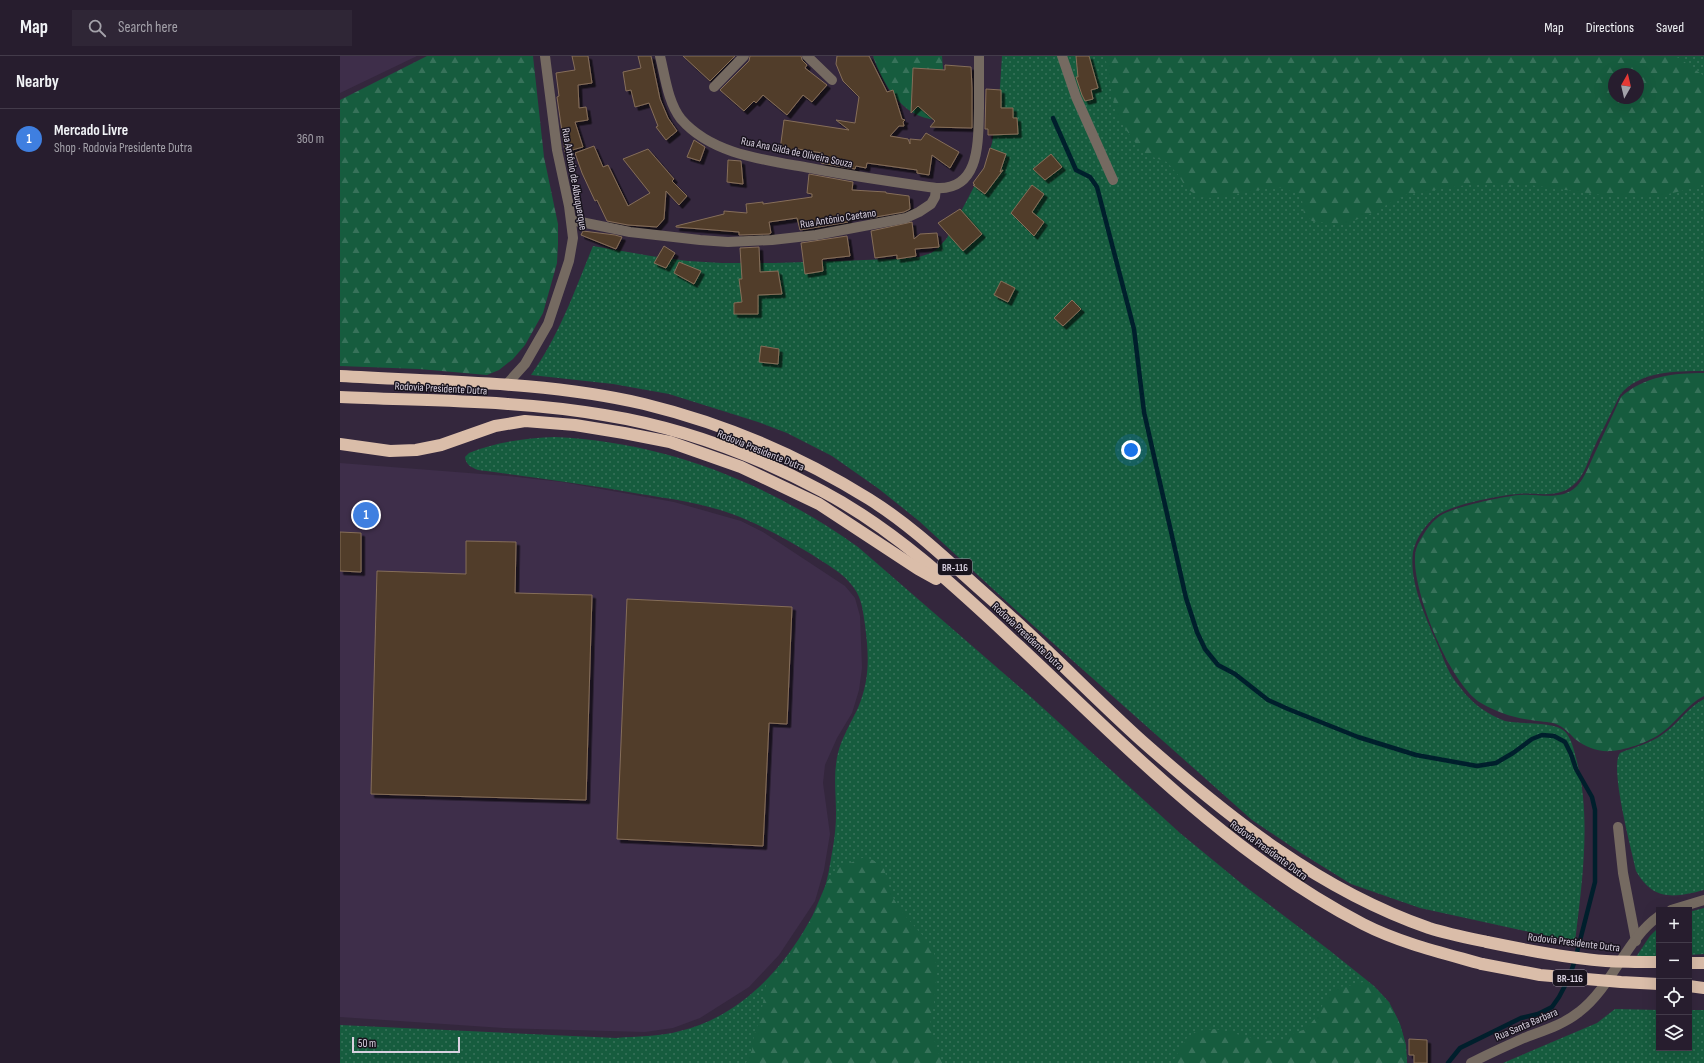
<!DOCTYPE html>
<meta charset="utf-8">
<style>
:root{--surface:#271d2e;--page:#2f2636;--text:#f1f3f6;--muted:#a4a2aa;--line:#433b4a;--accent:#68c4f0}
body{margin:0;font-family:"Sofia Sans Condensed",sans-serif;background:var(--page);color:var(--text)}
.controls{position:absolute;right:12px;bottom:12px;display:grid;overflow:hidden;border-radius:0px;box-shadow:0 4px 16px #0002}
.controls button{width:36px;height:36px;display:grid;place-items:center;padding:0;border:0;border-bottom:1px solid var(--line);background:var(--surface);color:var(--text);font:20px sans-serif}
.compass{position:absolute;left:1268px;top:12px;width:36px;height:36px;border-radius:50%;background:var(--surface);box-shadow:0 4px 16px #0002;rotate:8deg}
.scale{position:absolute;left:12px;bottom:10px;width:108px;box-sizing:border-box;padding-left:4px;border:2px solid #d9d1e0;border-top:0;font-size:11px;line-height:14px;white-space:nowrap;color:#d9d1e0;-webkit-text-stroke:3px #18131d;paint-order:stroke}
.you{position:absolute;left:791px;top:394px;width:14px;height:14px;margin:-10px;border:3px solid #fff;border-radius:50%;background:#1a73e8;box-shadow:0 0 0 6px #1a73e833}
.badge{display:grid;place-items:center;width:26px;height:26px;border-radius:50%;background:var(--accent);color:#fff;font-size:13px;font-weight:700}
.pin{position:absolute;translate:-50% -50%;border:2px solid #fff;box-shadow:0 1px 4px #0006}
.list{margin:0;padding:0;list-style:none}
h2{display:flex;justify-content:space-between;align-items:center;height:52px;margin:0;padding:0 16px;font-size:17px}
h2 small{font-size:13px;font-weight:400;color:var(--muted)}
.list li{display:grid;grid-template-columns:26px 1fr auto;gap:12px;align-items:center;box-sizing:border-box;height:60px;padding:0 16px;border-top:1px solid var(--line)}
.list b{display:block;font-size:15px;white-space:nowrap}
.list p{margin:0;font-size:13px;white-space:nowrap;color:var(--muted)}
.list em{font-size:13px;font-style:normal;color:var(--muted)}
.icon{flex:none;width:22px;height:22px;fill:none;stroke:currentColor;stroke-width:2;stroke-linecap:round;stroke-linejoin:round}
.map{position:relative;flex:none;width:1364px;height:1007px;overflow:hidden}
header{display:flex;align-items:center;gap:24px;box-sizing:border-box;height:56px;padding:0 20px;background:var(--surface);border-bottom:1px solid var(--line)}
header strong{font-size:19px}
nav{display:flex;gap:22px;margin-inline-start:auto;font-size:14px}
.search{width:280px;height:36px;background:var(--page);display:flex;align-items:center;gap:10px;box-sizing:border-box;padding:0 14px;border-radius:0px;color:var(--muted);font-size:15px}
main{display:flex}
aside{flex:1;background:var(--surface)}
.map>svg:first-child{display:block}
</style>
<header>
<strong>Map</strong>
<div class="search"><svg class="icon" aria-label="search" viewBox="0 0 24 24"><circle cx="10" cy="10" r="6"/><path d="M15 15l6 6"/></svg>Search here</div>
<nav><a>Map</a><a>Directions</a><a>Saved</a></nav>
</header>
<main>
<aside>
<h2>Nearby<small></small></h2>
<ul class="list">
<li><span class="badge" style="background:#3f7fe0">1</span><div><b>Mercado Livre</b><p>Shop · Rodovia Presidente Dutra</p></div><em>360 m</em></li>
</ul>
</aside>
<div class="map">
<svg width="1364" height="1007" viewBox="0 0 1364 1007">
<defs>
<pattern id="grass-dots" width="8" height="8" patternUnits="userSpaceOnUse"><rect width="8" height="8" fill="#165c3e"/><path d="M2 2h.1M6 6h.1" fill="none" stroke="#37725a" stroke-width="1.8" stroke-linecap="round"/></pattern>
<pattern id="forest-firs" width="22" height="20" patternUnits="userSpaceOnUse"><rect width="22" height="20" fill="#165c3e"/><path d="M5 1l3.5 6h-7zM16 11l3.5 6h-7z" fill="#37725a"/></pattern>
<filter id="shadow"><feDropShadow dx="3.5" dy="3.5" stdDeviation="0" flood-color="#0009"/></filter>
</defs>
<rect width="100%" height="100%" fill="#34273d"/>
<!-- built -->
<g fill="#3e2e4a">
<path d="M 0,0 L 77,0 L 0,37 Z"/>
<path d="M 0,407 L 167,420 L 222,426 L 334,446 L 401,465 L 423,476 L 505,530 L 515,542 L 520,560 L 522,612 L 519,634 L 512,657 L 497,682 L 485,709 L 483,727 L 490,778 L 484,814 L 475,845 L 439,899 L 409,931 L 360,962 L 333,972 L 305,976 L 163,972 L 0,961 Z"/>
</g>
<!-- grass -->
<g fill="url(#grass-dots)" fill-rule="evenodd">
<path d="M 662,0 L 1364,0 L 1364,315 C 1336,315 1299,315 1280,339 C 1277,344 1275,350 1272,355 C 1266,368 1259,380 1253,394 C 1247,407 1244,421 1232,430 C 1217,443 1196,436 1178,438 C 1160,439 1110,449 1096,460 C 1085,469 1076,482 1073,496 C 1069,524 1084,557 1095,583 C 1101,595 1105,610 1113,622 C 1121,633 1130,645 1142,653 C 1149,658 1157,662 1165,665 C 1181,669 1218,664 1227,678 C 1232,685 1234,694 1236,702 C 1252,760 1242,827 1235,886 L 1080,852 L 1011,828 L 961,797 L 912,764 L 678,556 L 579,465 L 539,433 L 492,400 L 447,377 L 418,366 L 329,338 L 273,328 L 191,319 C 219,280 235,234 253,190 L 311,200 L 348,205 L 382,207 L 435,207 L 554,203 L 579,201 L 591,197 L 597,193 L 607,182 L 646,108 L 652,87 L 659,46 ZM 1274,18 L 1298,18 L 1298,42 L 1274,42 Z"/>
<path d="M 215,381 C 326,386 428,427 518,491 L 692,642 L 840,777 L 902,828 L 989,894 L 1034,930 L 1049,946 L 1060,968 L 1066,989 L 1067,1007 L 0,1007 L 0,969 L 276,982 C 297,980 319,981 340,975 C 398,961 441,916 469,866 C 474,858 479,849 482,840 C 488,824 490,808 493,791 C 495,780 496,768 496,757 C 496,737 493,717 498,697 C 502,681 511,667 518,652 C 530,623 529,600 525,569 C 523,556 522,543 514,532 C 504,517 486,508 471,498 C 446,483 419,468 392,458 C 362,447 331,443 300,438 C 246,428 192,421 138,414 C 131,411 126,409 125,401 L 129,397 C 156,386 186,382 215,381 Z"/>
<path d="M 1364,643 L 1364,834 C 1334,842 1313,845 1296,815 C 1292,795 1269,711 1280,697 C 1294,691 1310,688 1323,678 C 1338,668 1348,651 1364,643 Z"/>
<path d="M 1364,852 L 1364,898 L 1349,899 L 1349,856 Z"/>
<path d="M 1319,871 L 1319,900 L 1296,901 L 1310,880 Z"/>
<path d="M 1275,953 L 1319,954 L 1319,992 L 1349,992 L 1349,954 L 1364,954 L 1364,1007 L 1163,1007 L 1257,967 Z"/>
</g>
<!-- forest -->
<g fill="url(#forest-firs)" fill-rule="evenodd">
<path d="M 87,0 L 193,0 L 204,101 L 218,168 L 218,188 L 217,207 L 203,257 L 185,289 L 173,303 L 159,314 L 147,319 L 79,313 L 0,310 L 0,44 Z"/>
<path d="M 533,0 L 602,0 L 605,38 L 596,64 C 562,61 543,29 533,0 Z"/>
<path d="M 765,0 L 1332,0 L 1339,2 L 1364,20 L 1364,125 L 1358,131 L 1320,140 L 1276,141 L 1190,129 L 1157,127 L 1126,129 L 1065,139 L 1028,159 L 1008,167 L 986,167 L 972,165 L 964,158 L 962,144 L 954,136 L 937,131 L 873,142 L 859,141 L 846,132 L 839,120 L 827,106 L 807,99 L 797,89 L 777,61 ZM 1274,18 L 1298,18 L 1298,42 L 1274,42 Z"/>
<path d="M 1364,317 L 1364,640 C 1348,648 1338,664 1324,675 C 1312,685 1287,694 1271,695 C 1258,696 1245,691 1235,683 C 1229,677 1224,671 1216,668 C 1208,665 1199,666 1191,664 C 1174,662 1156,656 1141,647 C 1110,628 1073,537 1075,501 C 1075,494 1078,487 1082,481 C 1087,472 1094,463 1103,458 C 1119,450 1161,441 1179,439 C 1198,437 1221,446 1237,430 C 1245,422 1249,409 1254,399 C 1263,380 1272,360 1281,341 C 1304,320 1334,317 1364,317 Z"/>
<path d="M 522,802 L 533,804 L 544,813 L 552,840 L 561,855 L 590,888 L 595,900 L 597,917 L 594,947 L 590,962 L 592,977 L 602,1007 L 406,1007 L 412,994 L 414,979 L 420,963 L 427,924 L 442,909 L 458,886 L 472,861 L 487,826 L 498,812 Z"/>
<path d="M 1027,925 C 1055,947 1065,972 1067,1007 L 832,1007 L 846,983 L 856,975 L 875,973 L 926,985 L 941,984 L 951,978 L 966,973 L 978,959 L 985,943 L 991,935 L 999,931 L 1008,930 Z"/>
</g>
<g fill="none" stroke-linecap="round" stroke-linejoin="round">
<!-- stream -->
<path stroke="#001f2c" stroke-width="4.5" d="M 713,62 L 736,114 L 750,121 L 757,131 L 794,273 L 804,356 L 846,542 L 857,576 L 865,593 L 878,609 L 895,618 L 928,644 L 948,653 L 1018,681 L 1076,699 L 1137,710 L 1156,707 L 1173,697 L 1192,683 L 1202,679 L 1214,680 L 1225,686 L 1231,698 L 1236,713 L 1252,741 L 1255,754 L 1255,826 L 1235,904 L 1229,922 L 1219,941 L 1212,951 L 1198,958 L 1181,962 L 1120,992 L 1108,1007"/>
</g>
<!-- building -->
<g fill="#513c29" stroke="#856e59" filter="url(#shadow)">
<path d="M 232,0 L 248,0 L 252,27 L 238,29 L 239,52 L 246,51 L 248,64 L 235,66 L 243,91 L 225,96 L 217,41 L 219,40 L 216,17 L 235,14 Z"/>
<path d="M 298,0 L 311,0 L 320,43 L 328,62 L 337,75 L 326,84 L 316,71 L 318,70 L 309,47 L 295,51 L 291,34 L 286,35 L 283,16 L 301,12 Z"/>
<path d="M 343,0 L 395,0 L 370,25 Z"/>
<path d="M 410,0 L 461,0 L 462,4 L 467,9 L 465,12 L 487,29 L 472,46 L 463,39 L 447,59 L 423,39 L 416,47 L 414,45 L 404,55 L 380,34 L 409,5 Z"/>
<path d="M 497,0 L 529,0 L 547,36 L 553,34 L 562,63 L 565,64 L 563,66 L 564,70 L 559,70 L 550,80 L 568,83 L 570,88 L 570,83 L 581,84 L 586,77 L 619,96 L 610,112 L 592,99 L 589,119 L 577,117 L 577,114 L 527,107 L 526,112 L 516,110 L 515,113 L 481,107 L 482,97 L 458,93 L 458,96 L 440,94 L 444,64 L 509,74 L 496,64 L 515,67 L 519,41 L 503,25 L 496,8 Z"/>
<path d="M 736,0 L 749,0 L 758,32 L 751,34 L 753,43 L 745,45 L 742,39 L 736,21 L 738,21 Z"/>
<path d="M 605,9 L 631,11 L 632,32 L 632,72 L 590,71 L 595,65 L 578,50 L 571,57 L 573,12 L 605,14 Z"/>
<path d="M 646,33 L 661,34 L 661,52 L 673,52 L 673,62 L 677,62 L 678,78 L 648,79 L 648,73 L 645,73 Z"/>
<path d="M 354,84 L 365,91 L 360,105 L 347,101 Z"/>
<path d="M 254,90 L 263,111 L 268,109 L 288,150 L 310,137 L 283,103 L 308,93 L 334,123 L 332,125 L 347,140 L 339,149 L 326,135 L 324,163 L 317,171 L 288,169 L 267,165 L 257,144 L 255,145 L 242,117 L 235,97 Z"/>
<path d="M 650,92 L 666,98 L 660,116 L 663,114 L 645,138 L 633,129 L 635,129 L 633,127 L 644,112 Z"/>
<path d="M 711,98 L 722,111 L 705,124 L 693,113 Z"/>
<path d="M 388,104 L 401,105 L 403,128 L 387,126 Z"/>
<path d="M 469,118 L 513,126 L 512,134 L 546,136 L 546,137 L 569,140 L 570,153 L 564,156 L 530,162 L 529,159 L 508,160 L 508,166 L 460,174 L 457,162 L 429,166 L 431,177 L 429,178 L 399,179 L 399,176 L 336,171 L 336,170 L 384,158 L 384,155 L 407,157 L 406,148 L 423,146 L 423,148 L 472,141 L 472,138 L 467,137 Z"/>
<path d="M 692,129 L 704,138 L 692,156 L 704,166 L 694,180 L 671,157 Z"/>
<path d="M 620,153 L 642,178 L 623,195 L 598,167 Z"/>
<path d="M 572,166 L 574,183 L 580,178 L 597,177 L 599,191 L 575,193 L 576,200 L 557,203 L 557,199 L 535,202 L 531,175 Z"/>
<path d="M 243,175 L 275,179 L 282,181 L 276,193 L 241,179 Z"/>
<path d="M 507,180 L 510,200 L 483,203 L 482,204 L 483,215 L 465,218 L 461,187 Z"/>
<path d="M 324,190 L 335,197 L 326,212 L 314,207 Z"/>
<path d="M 419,191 L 420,216 L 438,215 L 442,238 L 418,239 L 418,258 L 394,258 L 394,247 L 402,246 L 399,223 L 402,223 L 400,192 Z"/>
<path d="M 339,206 L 361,215 L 354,228 L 334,217 Z"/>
<path d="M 661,225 L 675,232 L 668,246 L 654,239 Z"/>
<path d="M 732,244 L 741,253 L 723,270 L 714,262 Z"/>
<path d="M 421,290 L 439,293 L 438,308 L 419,306 Z"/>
<path d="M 0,476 L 21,477 L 21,516 L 0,515 Z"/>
<path d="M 126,485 L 176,486 L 175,537 L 252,539 L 246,744 L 31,738 L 37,515 L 126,518 Z"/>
<path d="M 287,543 L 452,551 L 447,668 L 429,667 L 423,790 L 277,783 Z"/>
<path d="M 1069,983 L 1087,984 L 1087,1007 L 1074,1007 L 1074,999 L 1069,999 Z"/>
</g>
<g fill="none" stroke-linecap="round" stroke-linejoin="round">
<!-- minor -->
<g stroke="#756a61" stroke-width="10">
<path d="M 320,0 C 325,20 328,47 341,63 C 372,99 426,104 470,112 C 511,120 554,126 596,132"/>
<path d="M 467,0 L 492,24"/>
<path d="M 722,0 L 736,41 L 773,124"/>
<path d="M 374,31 L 404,0"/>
<path d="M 231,164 L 290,176 L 360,184 L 388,186 L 432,184 L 476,179 L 566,162 L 579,156 L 591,148 L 595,141 L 596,132 C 641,135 638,84 639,52 C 639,35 639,17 639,0"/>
<path d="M 166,329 L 185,308 L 208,268 L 229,205 L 233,182 L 229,150 L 217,94 L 205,0"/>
<path d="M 1278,771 L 1283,817 L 1296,885"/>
<path d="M 1331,854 L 1364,844"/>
<path d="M 1131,1007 C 1148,998 1166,990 1184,982 C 1202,975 1223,969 1239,956 C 1272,931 1286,883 1319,860"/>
</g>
<!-- highway -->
<g stroke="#dabda9" stroke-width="12">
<path d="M 0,320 C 101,326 205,325 304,348 C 382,367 460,400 529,443 C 574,471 612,509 652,544 C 704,589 751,639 802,685 C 888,761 979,834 1089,872 C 1108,878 1128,882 1147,886"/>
<path d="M 0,341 C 86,345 179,344 264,359 C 339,371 415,399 482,435 C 556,474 619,534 679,590 C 787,691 891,800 1023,868 C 1060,887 1103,897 1142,908"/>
<path d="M 0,388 L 50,395 L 76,394 L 101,389 L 155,370 L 185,365 L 235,369 L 284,377 L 330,386 L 401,411 L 479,448 L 578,513 L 596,523"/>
<path d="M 1349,907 L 1364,907"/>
<path d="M 1349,930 L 1364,932"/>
</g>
<!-- highway-bridge -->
<g stroke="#dabda9" stroke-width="12">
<path d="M 1147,886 C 1186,894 1226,902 1266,905 C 1284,906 1301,906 1319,906"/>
<path d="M 1142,908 L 1200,919 L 1281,926 L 1319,928"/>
</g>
</g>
<g text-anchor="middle" stroke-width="3" stroke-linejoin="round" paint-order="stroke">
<!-- shield labels -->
<g fill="#18131d" stroke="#9f98a6" stroke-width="1">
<rect x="598" y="503" width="34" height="16" rx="3"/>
<rect x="1213" y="914" width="34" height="16" rx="3"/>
</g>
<g font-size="10" font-weight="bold" fill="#d9d1e0">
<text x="615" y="515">BR-116</text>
<text x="1230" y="926">BR-116</text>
</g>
<!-- street labels -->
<g font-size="11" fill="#d9d1e0" stroke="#18131d">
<text transform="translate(457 96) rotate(12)" y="4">Rua Ana Gilda de Oliveira Souza</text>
<text transform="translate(235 123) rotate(80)" y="4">Rua Antônio de Albuquerque</text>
<text transform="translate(498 162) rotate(-9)" y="4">Rua Antônio Caetano</text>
<text transform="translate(101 332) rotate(3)" y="4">Rodovia Presidente Dutra</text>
<text transform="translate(421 394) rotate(22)" y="4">Rodovia Presidente Dutra</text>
<text transform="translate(688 580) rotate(43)" y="4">Rodovia Presidente Dutra</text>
<text transform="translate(929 794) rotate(36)" y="4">Rodovia Presidente Dutra</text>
<text transform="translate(1234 886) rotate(7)" y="4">Rodovia Presidente Dutra</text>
<text transform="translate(1186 968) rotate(-23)" y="4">Rua Santa Barbara</text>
</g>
</g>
</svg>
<div class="controls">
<button>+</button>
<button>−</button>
<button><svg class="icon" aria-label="locate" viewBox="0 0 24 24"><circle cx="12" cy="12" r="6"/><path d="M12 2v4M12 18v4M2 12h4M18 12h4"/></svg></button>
<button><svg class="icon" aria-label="layers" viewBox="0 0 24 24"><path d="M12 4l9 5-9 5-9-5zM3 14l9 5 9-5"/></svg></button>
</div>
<svg class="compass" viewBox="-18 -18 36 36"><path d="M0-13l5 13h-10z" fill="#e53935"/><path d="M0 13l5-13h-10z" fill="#a4a2aa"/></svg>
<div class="scale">50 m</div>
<div class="you"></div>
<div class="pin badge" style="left:26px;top:459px;background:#3f7fe0">1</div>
</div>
</main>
